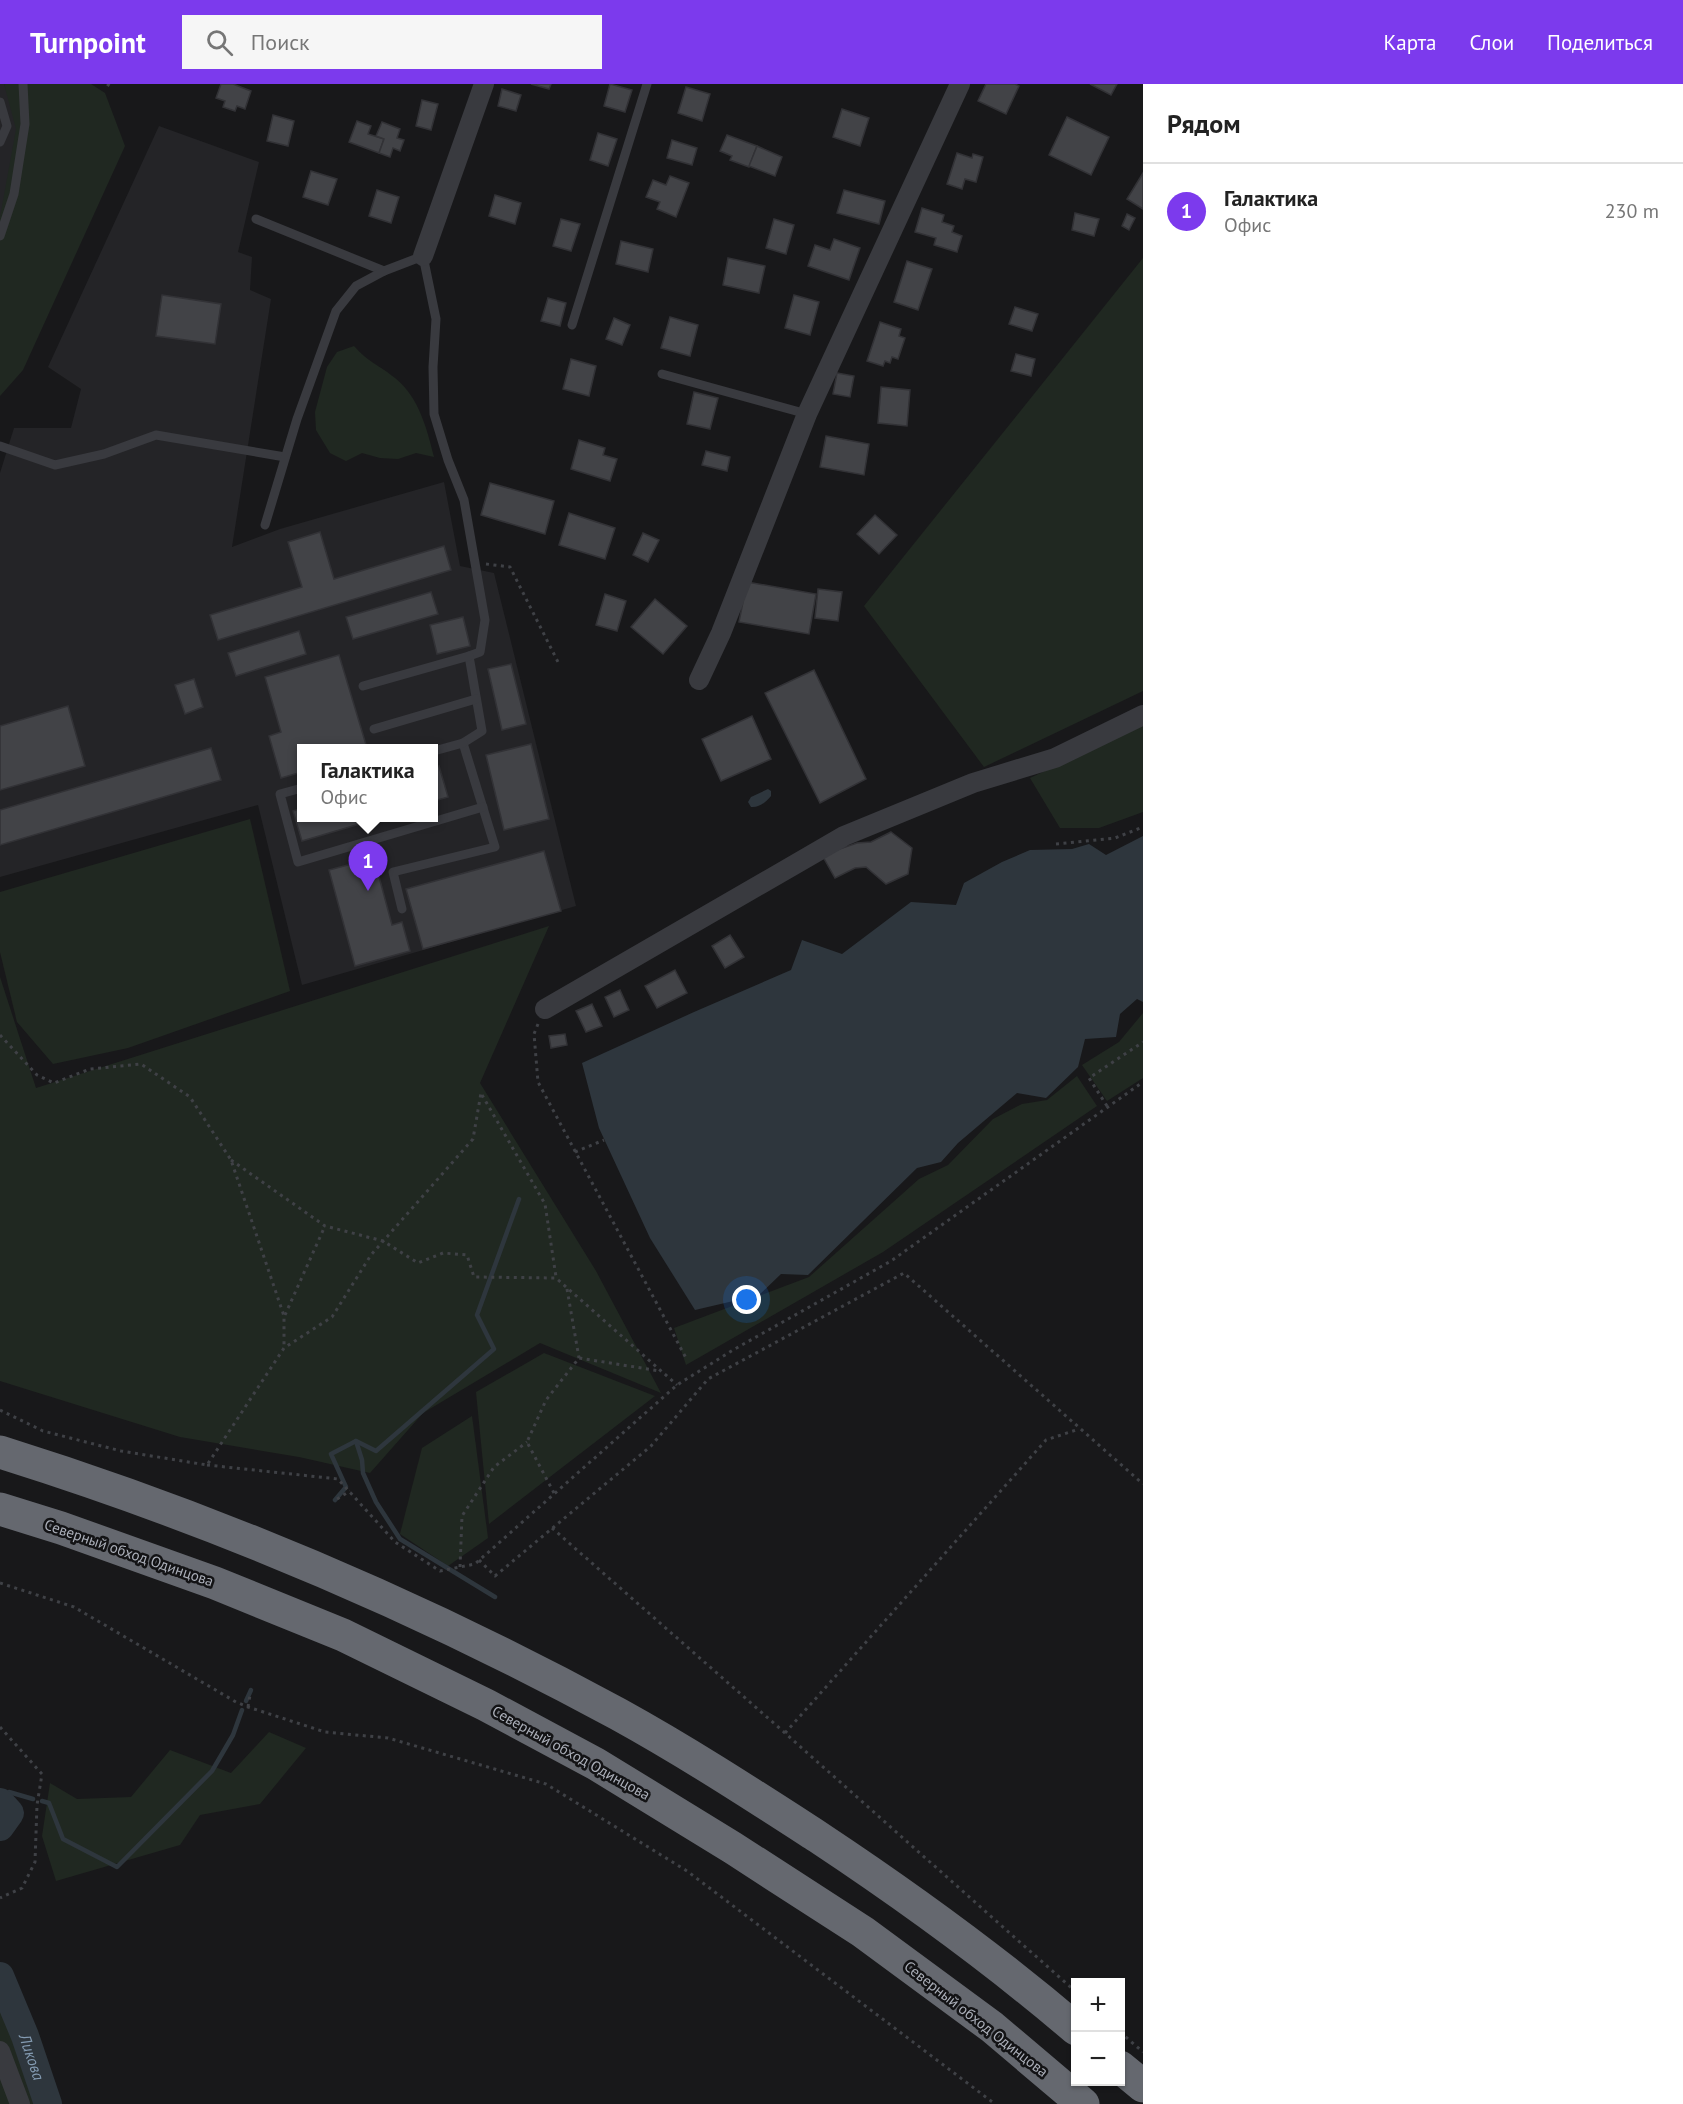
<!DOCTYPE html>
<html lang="ru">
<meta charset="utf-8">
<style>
:root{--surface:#fff;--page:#f6f6f6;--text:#222;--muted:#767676;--line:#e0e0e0;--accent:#7c3aed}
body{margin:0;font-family:"PT Sans",sans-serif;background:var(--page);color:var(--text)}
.controls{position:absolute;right:18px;bottom:18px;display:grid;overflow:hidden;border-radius:0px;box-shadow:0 2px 4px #0004}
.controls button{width:54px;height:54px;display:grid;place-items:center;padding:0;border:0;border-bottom:2px solid var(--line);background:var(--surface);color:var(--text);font:30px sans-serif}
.you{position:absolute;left:747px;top:1216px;width:21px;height:21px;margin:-15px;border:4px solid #fff;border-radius:50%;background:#1a73e8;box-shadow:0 0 0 9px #1a73e833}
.badge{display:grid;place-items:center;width:39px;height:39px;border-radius:50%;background:var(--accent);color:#fff;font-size:20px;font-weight:700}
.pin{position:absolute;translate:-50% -50px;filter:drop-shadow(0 2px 3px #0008)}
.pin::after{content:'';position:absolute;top:32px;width:21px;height:18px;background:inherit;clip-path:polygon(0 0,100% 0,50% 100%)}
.popup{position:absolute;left:297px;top:660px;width:141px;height:78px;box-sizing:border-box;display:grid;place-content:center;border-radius:0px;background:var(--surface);filter:drop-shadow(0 2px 4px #0005);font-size:20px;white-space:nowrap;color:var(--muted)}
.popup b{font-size:22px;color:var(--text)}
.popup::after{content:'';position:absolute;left:50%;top:100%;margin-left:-12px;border:12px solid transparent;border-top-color:var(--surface)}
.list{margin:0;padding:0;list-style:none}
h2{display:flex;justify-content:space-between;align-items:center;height:78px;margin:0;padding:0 24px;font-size:26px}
h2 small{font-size:20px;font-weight:400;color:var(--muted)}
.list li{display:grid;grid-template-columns:39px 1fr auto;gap:18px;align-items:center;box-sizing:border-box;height:96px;padding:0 24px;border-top:2px solid var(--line)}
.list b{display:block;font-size:22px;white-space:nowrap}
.list p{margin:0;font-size:20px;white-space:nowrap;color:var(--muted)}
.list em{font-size:20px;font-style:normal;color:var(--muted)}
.icon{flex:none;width:33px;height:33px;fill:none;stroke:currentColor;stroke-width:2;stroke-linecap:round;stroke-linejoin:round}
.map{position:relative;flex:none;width:1143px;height:2020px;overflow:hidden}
header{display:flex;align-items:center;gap:36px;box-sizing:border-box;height:84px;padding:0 30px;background:var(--accent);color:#fff}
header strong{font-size:28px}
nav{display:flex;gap:33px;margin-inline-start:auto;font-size:21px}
.search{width:420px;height:54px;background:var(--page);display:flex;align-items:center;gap:15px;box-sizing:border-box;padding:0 21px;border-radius:0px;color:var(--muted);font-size:22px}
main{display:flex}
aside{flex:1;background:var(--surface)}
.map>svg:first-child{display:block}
</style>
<header>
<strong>Turnpoint</strong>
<div class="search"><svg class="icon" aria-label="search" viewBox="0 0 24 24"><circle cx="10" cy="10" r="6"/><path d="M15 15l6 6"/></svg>Поиск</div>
<nav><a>Карта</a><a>Слои</a><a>Поделиться</a></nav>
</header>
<main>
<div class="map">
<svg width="1143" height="2020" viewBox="0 0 1143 2020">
<rect width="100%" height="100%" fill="#18181a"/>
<!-- built -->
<g fill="#242427" fill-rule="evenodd">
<path d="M 0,0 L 4,0 L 20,41 L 0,137 Z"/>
<path d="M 159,42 L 259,78 L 238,168 L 252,173 L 250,206 L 271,215 L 232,463 L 280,445 L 444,398 L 460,482 L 494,489 L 576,822 L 302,901 L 258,721 L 0,793 L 0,389 L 14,344 L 71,344 L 81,305 L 48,283 ZM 302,664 L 434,664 L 434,734 L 302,734 Z"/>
</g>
<!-- green -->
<g fill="#202821">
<path d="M 4,0 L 91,0 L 105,9 L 125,62 L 23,286 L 0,312 L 0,133 L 16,45 Z"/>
<path d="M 1143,174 L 1143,607 L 984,683 L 864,522 Z"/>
<path d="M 354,262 C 368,278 379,281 395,294 C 419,313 427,345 434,373 L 416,369 L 398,375 L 380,374 L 362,369 L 346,377 L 330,369 L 316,346 L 315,328 L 327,283 L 337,268 Z"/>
<path d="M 1143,641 L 1143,728 L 1099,744 L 1060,744 L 1030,694 Z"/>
<path d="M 250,735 L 290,907 L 128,964 L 53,980 L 17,938 L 0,868 L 0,808 Z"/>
<path d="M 549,842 L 480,999 L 596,1187 L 661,1309 L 540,1259 L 423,1329 L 370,1389 L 299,1373 L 180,1353 L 0,1297 L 0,893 L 36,1004 Z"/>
<path d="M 1143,929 L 1143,994 L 1107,1017 L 1082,981 L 1119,958 Z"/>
<path d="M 1077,992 L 1097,1022 L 883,1168 L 686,1281 L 674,1244 L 809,1193 L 919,1095 L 948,1081 L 993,1035 L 1022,1020 L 1047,1016 Z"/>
<path d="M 544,1269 L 655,1312 L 489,1440 L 476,1308 Z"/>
<path d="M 472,1332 L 488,1454 L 448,1482 L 400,1450 L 422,1364 Z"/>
<path d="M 269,1648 L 306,1664 L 260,1720 L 200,1731 L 180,1761 L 56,1797 L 42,1752 L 50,1699 L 77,1715 L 131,1713 L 170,1666 L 231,1689 Z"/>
<path d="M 0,1919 L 36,2020 L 0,2020 Z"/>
</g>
<!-- water -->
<g fill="#2e363d">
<path d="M 768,705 L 771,707 L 771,712 C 766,718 759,724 751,723 L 748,718 L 751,713 Z"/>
<path d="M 1143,752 L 1143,918 L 1137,915 L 1120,930 L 1116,953 L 1085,955 L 1078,983 L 1046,1014 L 1017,1009 L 958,1059 L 941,1078 L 917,1084 L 808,1191 L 781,1190 L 759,1211 L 695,1226 L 650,1154 L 599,1044 L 582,979 L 694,928 L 791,886 L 802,856 L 842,870 L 911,818 L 956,821 L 964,799 L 1002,778 L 1030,766 L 1072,765 L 1089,760 L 1106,771 Z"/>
</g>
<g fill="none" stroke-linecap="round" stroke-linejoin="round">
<!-- stream -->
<g stroke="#2e363d" stroke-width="4.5">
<path d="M 356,1357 L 362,1376 L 363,1389 L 376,1418 L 400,1455 L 495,1513"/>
<path d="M 335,1416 L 346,1403 L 331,1370 L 356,1357 L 376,1367 L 494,1265 L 477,1231 L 519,1115"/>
<path d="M 246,1617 L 251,1606"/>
<path d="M 42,1717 L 49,1719 L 63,1755 L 117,1783 L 212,1687 L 233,1651 L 242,1626"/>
<path d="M 0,1718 L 9,1708 L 33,1715"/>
</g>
<!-- river -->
<g stroke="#2e363d" stroke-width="28">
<path d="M 0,1718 L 10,1729 L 0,1743"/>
<path id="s1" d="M 0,1892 L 25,1952 L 48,2020"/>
</g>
</g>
<!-- building -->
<g fill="#424347" stroke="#323236" stroke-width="1.5">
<path d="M 221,0 L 233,0 L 251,7 L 245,25 L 237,22 L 235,27 L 223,23 L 225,17 L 216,14 Z"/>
<path d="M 531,0 L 551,0 L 549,5 Z"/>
<path d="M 610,0 L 632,6 L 625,28 L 604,22 Z"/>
<path d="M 986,0 L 1015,0 L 1019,2 L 1006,30 L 978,17 Z"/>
<path d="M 1090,0 L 1117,0 L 1111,11 Z"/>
<path d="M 686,3 L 710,10 L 702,37 L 678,29 Z"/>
<path d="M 502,5 L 521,11 L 516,27 L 498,22 Z"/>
<path d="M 422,16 L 438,20 L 431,46 L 416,42 Z"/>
<path d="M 842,25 L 869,34 L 860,62 L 833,53 Z"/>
<path d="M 273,31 L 294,37 L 288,62 L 267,57 Z"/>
<path d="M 1067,33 L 1109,53 L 1091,91 L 1049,71 Z"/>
<path d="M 357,37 L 371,42 L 368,50 L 384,55 L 379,69 L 349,58 Z"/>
<path d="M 382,38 L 400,45 L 397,54 L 404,56 L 400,67 L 393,64 L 390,73 L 379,69 L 384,55 L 376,52 Z"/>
<path d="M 598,49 L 617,55 L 608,82 L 590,76 Z"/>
<path d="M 727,51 L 757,62 L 749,83 L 730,76 L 732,72 L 720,67 Z"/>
<path d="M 672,56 L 697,64 L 692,81 L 667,74 Z"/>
<path d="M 757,62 L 782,73 L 775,92 L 749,82 Z"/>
<path d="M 957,69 L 972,74 L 973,70 L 983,73 L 976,98 L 965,95 L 962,105 L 947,100 Z"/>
<path d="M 311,87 L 337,95 L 328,121 L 303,113 Z"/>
<path d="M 1143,89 L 1143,125 L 1127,115 Z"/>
<path d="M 670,92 L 689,99 L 676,133 L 657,125 L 660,118 L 646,113 L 653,96 L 666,101 Z"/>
<path d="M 377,106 L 399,113 L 391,139 L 369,132 Z"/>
<path d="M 844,106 L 885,117 L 879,140 L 837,129 Z"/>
<path d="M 495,111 L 521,119 L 515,140 L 489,132 Z"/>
<path d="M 922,124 L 944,131 L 942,138 L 954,142 L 952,148 L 962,152 L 957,168 L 934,161 L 936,154 L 915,148 Z"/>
<path d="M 1075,129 L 1099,135 L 1094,152 L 1072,146 Z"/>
<path d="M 1127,130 L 1135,134 L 1129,146 L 1122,142 Z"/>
<path d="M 561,135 L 580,140 L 571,167 L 553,162 Z"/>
<path d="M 774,135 L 794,141 L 786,170 L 766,164 Z"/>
<path d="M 834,155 L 860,164 L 849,196 L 808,182 L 815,161 L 830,166 Z"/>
<path d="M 621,157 L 653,165 L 648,188 L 616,180 Z"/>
<path d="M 728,174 L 765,182 L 759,209 L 723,201 Z"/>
<path d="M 907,177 L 932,185 L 918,226 L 894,218 Z"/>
<path d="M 162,211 L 221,220 L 215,260 L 156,252 Z"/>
<path d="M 794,211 L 819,218 L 810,251 L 785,244 Z"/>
<path d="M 548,214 L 566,219 L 560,242 L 541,237 Z"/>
<path d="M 1015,223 L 1038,230 L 1032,247 L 1009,240 Z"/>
<path d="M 670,233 L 698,241 L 690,272 L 661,264 Z"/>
<path d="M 614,234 L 630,241 L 622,261 L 606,255 Z"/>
<path d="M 880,238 L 901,245 L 899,252 L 905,254 L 898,275 L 892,273 L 890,279 L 885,277 L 883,282 L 867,277 Z"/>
<path d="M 1016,270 L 1035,275 L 1031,292 L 1011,287 Z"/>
<path d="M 571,275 L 596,282 L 589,312 L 563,305 Z"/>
<path d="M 837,289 L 854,292 L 850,313 L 833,310 Z"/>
<path d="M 881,303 L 910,306 L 907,342 L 878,339 Z"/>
<path d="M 694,308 L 718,314 L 710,345 L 687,340 Z"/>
<path d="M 826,352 L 869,360 L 864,391 L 820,383 Z"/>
<path d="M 579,356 L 605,364 L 603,371 L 617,375 L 610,397 L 571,385 Z"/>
<path d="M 706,367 L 730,373 L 727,387 L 702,381 Z"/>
<path d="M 490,399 L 554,417 L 545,450 L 481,431 Z"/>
<path d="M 569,429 L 615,444 L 605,475 L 559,461 Z"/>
<path d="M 875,431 L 897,451 L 879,470 L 857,450 Z"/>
<path d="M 320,448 L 334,495 L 444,462 L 451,486 L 218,556 L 210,531 L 302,503 L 288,458 Z"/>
<path d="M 643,449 L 659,456 L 648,478 L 633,471 Z"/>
<path d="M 747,498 L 816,510 L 809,550 L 739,538 Z"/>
<path d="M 818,505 L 842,508 L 838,537 L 815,534 Z"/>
<path d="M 431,508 L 438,530 L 353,555 L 346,533 Z"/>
<path d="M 605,510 L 626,517 L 617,547 L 596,541 Z"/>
<path d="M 655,515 L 687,542 L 663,570 L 631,543 Z"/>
<path d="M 463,533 L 470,562 L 437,570 L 430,541 Z"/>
<path d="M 299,547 L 306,570 L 236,592 L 228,569 Z"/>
<path d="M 339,571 L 367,664 L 302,664 L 302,688 L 281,694 L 269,652 L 281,648 L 265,593 Z"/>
<path d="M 511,580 L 526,640 L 502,646 L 488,585 Z"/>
<path d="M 814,586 L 866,695 L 820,719 L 765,609 Z"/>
<path d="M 194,595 L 203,623 L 185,630 L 175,601 Z"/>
<path d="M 68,622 L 85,682 L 0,706 L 0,642 Z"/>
<path d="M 752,632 L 771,675 L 721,697 L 702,655 Z"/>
<path d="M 531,660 L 549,735 L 504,746 L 486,671 Z"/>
<path d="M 211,664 L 221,696 L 0,761 L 0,726 Z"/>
<path d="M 439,682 L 448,713 L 434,717 L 434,684 Z"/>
<path d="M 302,724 L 302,734 L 380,734 L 302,757 L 293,727 Z"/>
<path d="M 891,748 L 912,764 L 908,790 L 886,800 L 866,783 L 855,784 L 835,794 L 822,771 L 857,759 L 871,758 Z"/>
<path d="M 544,767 L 561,827 L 423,865 L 406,805 Z"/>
<path d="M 374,774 L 392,841 L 402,838 L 410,867 L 355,882 L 329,786 Z"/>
<path d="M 730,851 L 744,873 L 725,884 L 712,862 Z"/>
<path d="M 675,886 L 687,909 L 657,924 L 645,902 Z"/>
<path d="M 620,906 L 629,926 L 614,933 L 605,913 Z"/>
<path d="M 592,920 L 602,942 L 586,948 L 576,927 Z"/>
<path d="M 565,950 L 567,961 L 551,964 L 549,952 Z"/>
</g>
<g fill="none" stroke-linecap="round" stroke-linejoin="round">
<!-- path -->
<g stroke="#3f4146" stroke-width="3" stroke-dasharray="3 4.5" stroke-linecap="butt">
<path d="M 107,0 L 110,2"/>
<path d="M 486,480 L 510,483 L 558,578"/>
<path d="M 1056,760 L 1115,754 L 1143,743"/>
<path d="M 538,940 L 534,950 L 538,998 L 686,1274"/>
<path d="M 0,951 L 37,991 L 54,999 L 90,985 L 141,980 L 190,1013 L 231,1076 L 284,1232 L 284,1264"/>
<path d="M 482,1011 L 545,1120 L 556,1193"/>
<path d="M 1107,1022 L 1089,994 L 1143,958"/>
<path d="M 575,1068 L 604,1056"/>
<path d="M 231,1076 L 325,1142 L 383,1157 L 418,1179 L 443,1169 L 467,1171 L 474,1193 L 556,1194 L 677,1301"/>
<path d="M 567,1205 L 579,1274"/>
<path d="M 285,1231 L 325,1142"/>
<path d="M 0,1326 L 43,1347 L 121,1367 L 207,1381 L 284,1264 L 332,1233 L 371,1171 L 473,1055 L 481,1009"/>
<path d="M 207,1381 L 338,1395 L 395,1458 L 440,1487 L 475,1480 L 677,1301 L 733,1266 L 891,1177 L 1143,998"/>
<path d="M 554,1409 L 527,1358 L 546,1316 L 579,1274 L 660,1287"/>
<path d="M 337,1415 L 350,1407"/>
<path d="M 552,1444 L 785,1649 L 1076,1908"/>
<path d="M 479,1476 L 495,1492 L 651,1362 L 708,1295 L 904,1189 L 1143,1400"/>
<path d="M 460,1483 L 462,1432 L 494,1383 L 527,1358"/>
<path d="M 0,1499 L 74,1523 L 236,1618 L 248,1623 L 325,1648 L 388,1654 L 546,1700 L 687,1787 L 995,2020"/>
<path d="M 248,1623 L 250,1611"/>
<path d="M 0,1643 L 42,1690 L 37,1721 L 35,1778 L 22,1804 L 0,1814"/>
<path d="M 785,1649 L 1046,1356 L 1079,1345"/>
<path d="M 1120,1948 L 1143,1968"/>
</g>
<!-- lane -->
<g stroke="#393a3f" stroke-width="9">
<path d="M 0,18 L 7,42 L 0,58"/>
<path d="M 256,135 L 384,187"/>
<path d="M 0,152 L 14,110 L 25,40 L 23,0"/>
<path d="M 572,241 L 647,0"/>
<path d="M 662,290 L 807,330"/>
<path d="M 0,362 L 55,381 L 104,370 L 156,351 L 285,373"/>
<path d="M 265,441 L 297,335 L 336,227 L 356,202 L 384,187 L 423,172 L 436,235 L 433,283 L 434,330 L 448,376 L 464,416 L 485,536 L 480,568 L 469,572 L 482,647 L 463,659 L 495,763 L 393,788 L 402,825"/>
<path d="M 363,602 L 469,572"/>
<path d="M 374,645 L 476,615"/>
<path d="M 434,667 L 463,659"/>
<path d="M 302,704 L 280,710 L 298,778 L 483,723"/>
</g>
<!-- street -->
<g stroke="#393a3f" stroke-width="20">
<path d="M 423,172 L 484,0"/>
<path d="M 699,596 L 721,549 L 807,330 L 960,0"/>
<path d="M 545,925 L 844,752 L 973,699 L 1055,674 L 1143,631"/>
<path d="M 0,1967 L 20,2020"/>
</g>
<!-- highway -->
<g stroke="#65686f" stroke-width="33">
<path d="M 0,1368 C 214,1435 421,1523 618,1630 C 687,1668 753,1711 818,1753 C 907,1812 994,1875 1076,1945"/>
<path d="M 0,1425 L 61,1444 L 215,1499 L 343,1551 L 486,1621 L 596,1680 L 733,1764 L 863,1848 L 992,1943 L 1083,2020"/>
<path d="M 1120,1983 L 1143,2002"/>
</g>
</g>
<g text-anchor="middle" stroke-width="5" stroke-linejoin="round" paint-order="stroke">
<!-- street labels -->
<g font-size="15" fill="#abafb9" stroke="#131315">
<text transform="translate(129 1469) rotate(19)" y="5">Северный обход Одинцова</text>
<text transform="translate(571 1669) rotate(29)" y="5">Северный обход Одинцова</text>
<text transform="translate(976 1935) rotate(38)" y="5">Северный обход Одинцова</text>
</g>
<!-- water labels -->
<g font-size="16" font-style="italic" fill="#849bb2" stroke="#131315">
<text dy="6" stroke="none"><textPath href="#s1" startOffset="87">Ликова</textPath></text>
</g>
</g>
</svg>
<div class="controls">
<button>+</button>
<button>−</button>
</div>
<div class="you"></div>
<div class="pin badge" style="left:368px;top:807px">1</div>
<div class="popup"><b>Галактика</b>Офис</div>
</div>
<aside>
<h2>Рядом<small></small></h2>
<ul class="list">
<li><span class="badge">1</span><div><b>Галактика</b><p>Офис</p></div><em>230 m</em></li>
</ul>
</aside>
</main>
